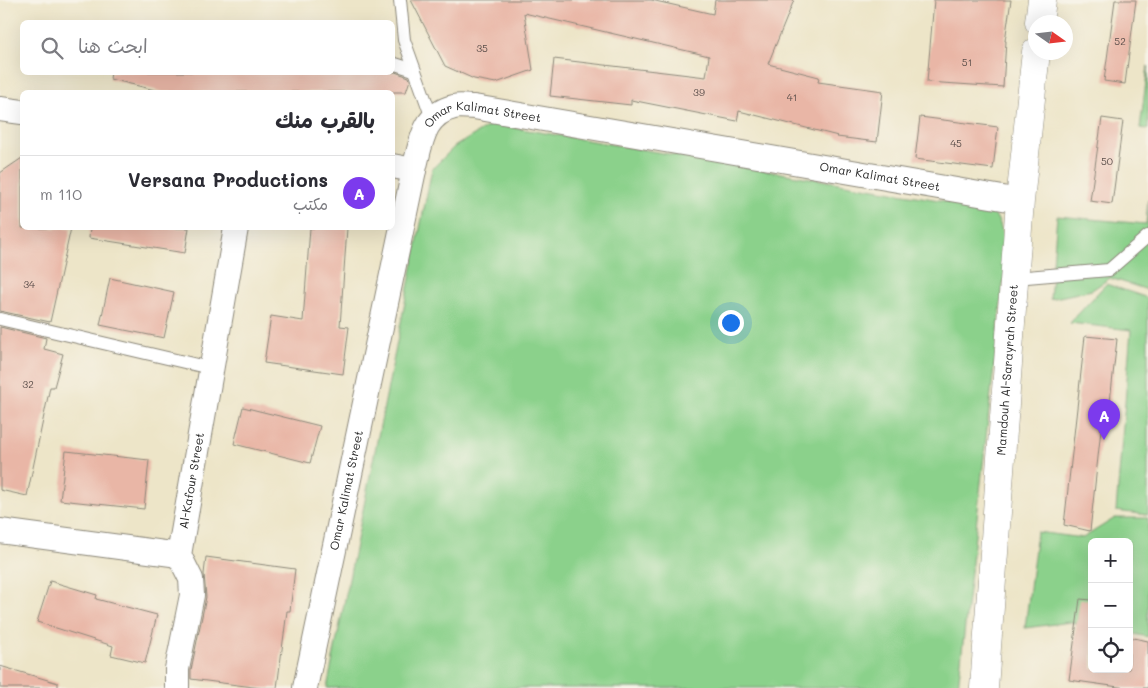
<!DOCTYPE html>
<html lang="ar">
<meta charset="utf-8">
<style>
:root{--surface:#fff;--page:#f2f2f3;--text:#2b2b33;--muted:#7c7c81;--line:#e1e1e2;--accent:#7c3aed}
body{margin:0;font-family:Mali,"Playpen Sans Arabic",sans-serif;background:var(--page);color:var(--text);direction:rtl}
.controls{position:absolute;right:15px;bottom:15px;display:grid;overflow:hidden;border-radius:8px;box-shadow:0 5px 20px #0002}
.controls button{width:45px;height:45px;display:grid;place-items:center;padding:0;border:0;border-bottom:1px solid var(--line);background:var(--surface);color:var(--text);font:25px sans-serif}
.compass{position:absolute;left:1028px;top:15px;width:45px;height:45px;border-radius:50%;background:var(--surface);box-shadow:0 5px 20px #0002;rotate:104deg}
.you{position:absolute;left:730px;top:322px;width:18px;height:18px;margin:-12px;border:4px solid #fff;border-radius:50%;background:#1a73e8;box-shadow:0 0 0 8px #1a73e833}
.badge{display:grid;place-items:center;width:32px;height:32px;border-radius:50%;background:var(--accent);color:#fff;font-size:16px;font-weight:700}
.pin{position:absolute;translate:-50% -41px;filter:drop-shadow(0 1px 2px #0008)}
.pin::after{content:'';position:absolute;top:26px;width:18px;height:15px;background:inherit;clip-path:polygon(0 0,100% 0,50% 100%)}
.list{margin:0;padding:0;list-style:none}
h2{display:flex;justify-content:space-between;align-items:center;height:65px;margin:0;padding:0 20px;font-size:21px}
h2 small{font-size:16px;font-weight:400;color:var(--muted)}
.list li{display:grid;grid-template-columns:32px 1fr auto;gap:15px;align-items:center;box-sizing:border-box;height:75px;padding:0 20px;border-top:1px solid var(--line)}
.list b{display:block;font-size:19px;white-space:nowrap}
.list p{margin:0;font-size:16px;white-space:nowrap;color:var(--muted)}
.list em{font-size:16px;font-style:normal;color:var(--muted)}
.icon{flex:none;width:28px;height:28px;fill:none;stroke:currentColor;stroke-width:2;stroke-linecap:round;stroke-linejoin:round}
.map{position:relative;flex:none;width:1148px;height:688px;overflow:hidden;direction:ltr}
.search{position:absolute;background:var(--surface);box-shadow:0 5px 20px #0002;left:20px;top:20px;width:375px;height:55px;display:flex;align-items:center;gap:12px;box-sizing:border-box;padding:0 18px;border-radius:8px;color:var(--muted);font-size:19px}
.panel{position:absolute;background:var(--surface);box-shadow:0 5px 20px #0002;left:20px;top:90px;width:375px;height:140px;border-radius:8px;direction:rtl}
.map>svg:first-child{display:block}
</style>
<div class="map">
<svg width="1148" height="688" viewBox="0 0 1148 688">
<rect width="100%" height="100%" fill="#f7f3e8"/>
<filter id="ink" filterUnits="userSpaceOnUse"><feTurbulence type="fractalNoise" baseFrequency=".02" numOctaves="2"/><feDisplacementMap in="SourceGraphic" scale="10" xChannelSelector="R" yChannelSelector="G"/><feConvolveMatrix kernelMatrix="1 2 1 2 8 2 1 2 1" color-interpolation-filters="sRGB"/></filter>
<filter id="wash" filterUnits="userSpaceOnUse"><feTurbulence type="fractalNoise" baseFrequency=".0096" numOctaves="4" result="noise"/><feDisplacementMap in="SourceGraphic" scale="20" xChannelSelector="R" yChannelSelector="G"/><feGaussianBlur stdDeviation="1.12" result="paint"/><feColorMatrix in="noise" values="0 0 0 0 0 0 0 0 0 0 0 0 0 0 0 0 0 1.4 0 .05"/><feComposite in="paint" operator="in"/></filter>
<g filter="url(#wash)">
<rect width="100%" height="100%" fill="#ede5c8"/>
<!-- green -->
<g fill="#8bd18b" stroke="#5b7e5b">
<path d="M 1148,66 L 1148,129 L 1140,128 Z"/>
<path d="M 492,124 L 992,209 L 1000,224 L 1007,250 L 958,688 L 327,688 L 432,169 L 454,147 Z"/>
<path d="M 1148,200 L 1148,290 L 1110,278 L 1092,290 L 1050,299 L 1057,216 L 1146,224 Z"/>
<path d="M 1106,284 L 1148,298 L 1148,515 L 1116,511 L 1131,330 L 1070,323 Z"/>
<path d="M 1115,518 L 1148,518 L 1148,637 L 1129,633 L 1129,542 L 1092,542 L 1092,626 L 1070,622 L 1025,628 L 1037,532 L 1083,538 Z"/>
</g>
<g id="blocks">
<!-- building -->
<g fill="#e9b6a6">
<path d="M 411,0 L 651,0 L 713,14 L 715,0 L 794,0 L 768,64 L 819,77 L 818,82 L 883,91 L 877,142 L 837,137 L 838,136 L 739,111 L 737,121 L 631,100 L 631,105 L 550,96 L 554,59 L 706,77 L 709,56 L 524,13 L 533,70 L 496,83 L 474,79 L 445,66 Z"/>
<path d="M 934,0 L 1011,0 L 1005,41 L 1006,41 L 1003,87 L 927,82 Z"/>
<path d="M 1115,0 L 1136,0 L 1125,84 L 1104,81 Z"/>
<path d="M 111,72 L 395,72 L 409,77 L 410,80 L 406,92 L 163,92 L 110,79 Z"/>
<path d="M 920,117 L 998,127 L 993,169 L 915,159 Z"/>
<path d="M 1102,118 L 1123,121 L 1112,204 L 1090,201 Z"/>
<path d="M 22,158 L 22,228 L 71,228 L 50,322 L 0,311 L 0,173 Z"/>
<path d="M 90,228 L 189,228 L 185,253 L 89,238 Z"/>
<path d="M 310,228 L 347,228 L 340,326 L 349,327 L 343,374 L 264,363 L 271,316 L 303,321 Z"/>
<path d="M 110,278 L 174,292 L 164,338 L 100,325 Z"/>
<path d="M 0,327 L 46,338 L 44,349 L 63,354 L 54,387 L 50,387 L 27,496 L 0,490 Z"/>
<path d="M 1085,336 L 1117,339 L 1108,420 L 1102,420 L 1090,531 L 1064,525 Z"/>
<path d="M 243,407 L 320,426 L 310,463 L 234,444 Z"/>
<path d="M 66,451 L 149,460 L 144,509 L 60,500 Z"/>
<path d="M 206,557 L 295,569 L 290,611 L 287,611 L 277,688 L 261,688 L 191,679 L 191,670 L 206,597 L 204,574 Z"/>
<path d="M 50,581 L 97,595 L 96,599 L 157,615 L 145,663 L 111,655 L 113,646 L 37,622 Z"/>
<path d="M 1080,599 L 1092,600 L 1092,669 L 1129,669 L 1129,637 L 1148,641 L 1148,688 L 1126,688 L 1069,680 Z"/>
<path d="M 0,666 L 58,683 L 58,688 L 0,688 Z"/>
</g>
</g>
</g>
<g filter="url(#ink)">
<use href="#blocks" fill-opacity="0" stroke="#8c887a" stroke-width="1"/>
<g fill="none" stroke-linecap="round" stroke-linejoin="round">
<defs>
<g id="service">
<path d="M 400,0 L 404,40 L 432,118"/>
<path d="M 392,63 L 414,70"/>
<path d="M 1015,278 L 1109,270 L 1148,236"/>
<path d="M 0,319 L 210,368"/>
</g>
<g id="minor">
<path d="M 0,109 L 22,112"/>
<path d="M 392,166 L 414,170"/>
<path id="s1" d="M 0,531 L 179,555 L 236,228"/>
<path d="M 177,688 L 177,669 L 192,595 L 191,579 L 179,555"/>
<path id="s2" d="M 305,688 L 414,170 C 421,143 423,114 454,107 C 460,105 468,107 474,107 L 1020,201"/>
</g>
<g id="tertiary">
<path d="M 1039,22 L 1042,0"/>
<path id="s3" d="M 984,688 L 1020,201 L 1036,52"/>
</g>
</defs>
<!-- service casing -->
<use href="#service" stroke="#8c887a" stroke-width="14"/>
<!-- minor casing -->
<use href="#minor" stroke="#8c887a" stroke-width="26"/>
<!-- tertiary casing -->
<use href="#tertiary" stroke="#8c887a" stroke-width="29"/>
<!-- service -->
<use href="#service" stroke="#fff" stroke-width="12"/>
<!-- minor -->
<use href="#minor" stroke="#fff" stroke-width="24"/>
<!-- tertiary -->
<use href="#tertiary" stroke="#fff" stroke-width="28"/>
</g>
</g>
<g text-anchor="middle" stroke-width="4.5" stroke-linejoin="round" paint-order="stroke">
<!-- number labels -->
<g font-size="10" fill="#5a4e4a">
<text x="1120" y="45">52</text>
<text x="482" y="52">35</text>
<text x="967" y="66">51</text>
<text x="699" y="96">39</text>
<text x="792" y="101">41</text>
<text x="956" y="147">45</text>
<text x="1107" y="165">50</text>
<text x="29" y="288">34</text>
<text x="28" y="388">32</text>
</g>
<!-- street labels -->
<g font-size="12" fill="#2b2b2b" stroke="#f7f3e8">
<text dy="4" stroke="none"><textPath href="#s2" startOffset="636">Omar Kalimat Street</textPath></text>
<text dy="4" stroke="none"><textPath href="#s2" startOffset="1041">Omar Kalimat Street</textPath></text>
<text dy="4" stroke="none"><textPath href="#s3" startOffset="319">Mamdouh Al-Sarayrah Street</textPath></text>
<text dy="4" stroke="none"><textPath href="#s1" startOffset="256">Al-Kafour Street</textPath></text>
<text dy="4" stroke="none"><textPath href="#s2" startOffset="202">Omar Kalimat Street</textPath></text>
</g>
</g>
</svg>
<div class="controls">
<button>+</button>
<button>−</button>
<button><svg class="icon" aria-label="locate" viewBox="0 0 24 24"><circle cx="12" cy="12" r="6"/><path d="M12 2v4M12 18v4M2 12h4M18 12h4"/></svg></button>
</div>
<svg class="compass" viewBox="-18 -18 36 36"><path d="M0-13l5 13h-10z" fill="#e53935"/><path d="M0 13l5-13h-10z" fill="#7c7c81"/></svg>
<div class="you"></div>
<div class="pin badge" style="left:1104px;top:440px">A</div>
<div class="search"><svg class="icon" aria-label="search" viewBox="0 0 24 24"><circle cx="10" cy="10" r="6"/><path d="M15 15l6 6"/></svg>ابحث هنا</div>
<section class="panel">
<h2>بالقرب منك<small></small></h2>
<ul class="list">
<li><span class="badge">A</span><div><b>Versana Productions</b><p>مكتب</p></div><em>110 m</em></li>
</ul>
</section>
</div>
